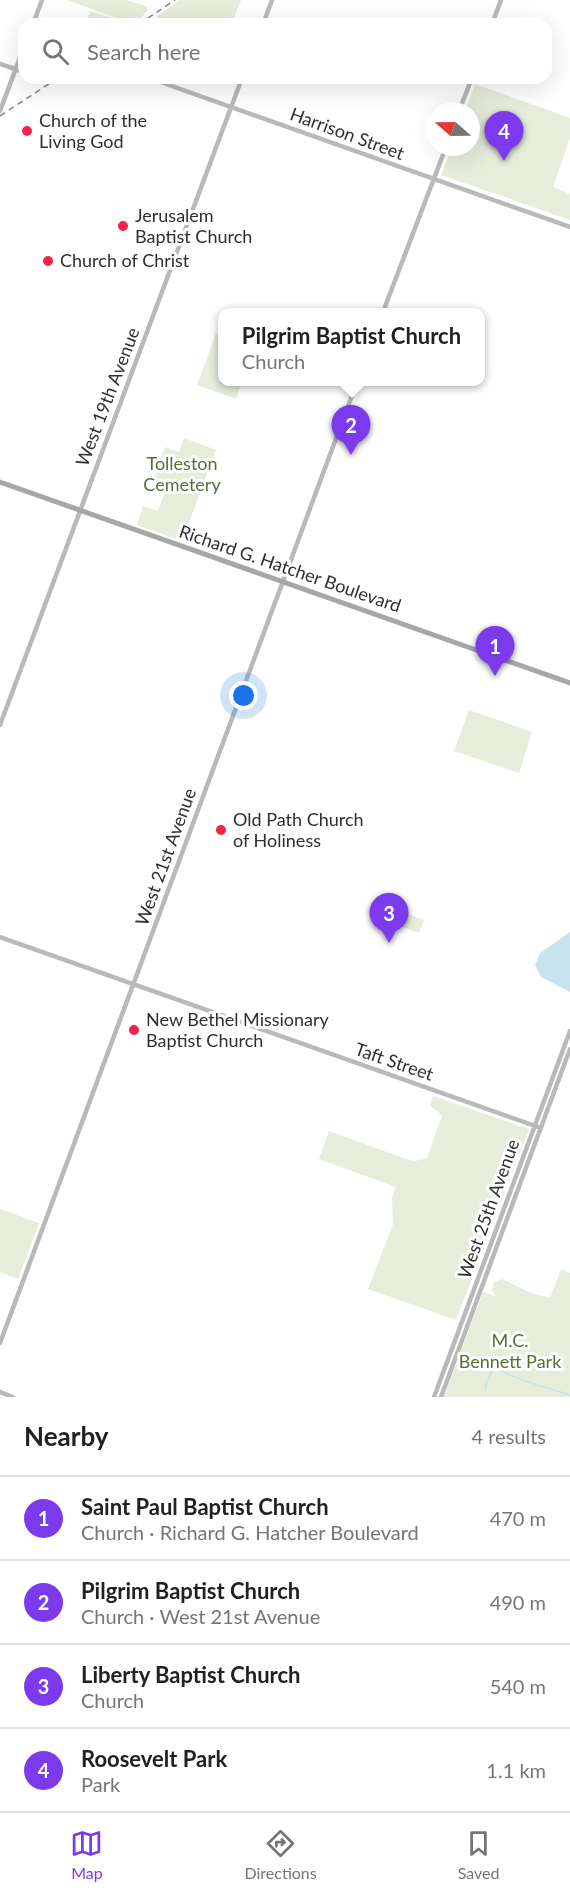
<!DOCTYPE html>
<meta charset="utf-8">
<style>
:root{--surface:#fff;--page:#f6f6f6;--text:#202124;--muted:#757577;--line:#e0e0e0;--accent:#7c3aed}
body{margin:0;font-family:Lato,sans-serif;background:var(--page);color:var(--text)}
.compass{position:absolute;left:426px;top:102px;width:54px;height:54px;border-radius:50%;background:var(--surface);box-shadow:0 6px 24px #0002;rotate:290deg}
.you{position:absolute;left:244px;top:696px;width:21px;height:21px;margin:-15px;border:4px solid #fff;border-radius:50%;background:#1a73e8;box-shadow:0 0 0 9px #1a73e833}
.badge{display:grid;place-items:center;width:39px;height:39px;border-radius:50%;background:var(--accent);color:#fff;font-size:20px;font-weight:700}
.pin{position:absolute;translate:-50% -50px;filter:drop-shadow(0 2px 3px #0008)}
.pin::after{content:'';position:absolute;top:32px;width:21px;height:18px;background:inherit;clip-path:polygon(0 0,100% 0,50% 100%)}
.popup{position:absolute;left:218px;top:308px;width:267px;height:78px;box-sizing:border-box;display:grid;place-content:center;border-radius:12px;background:var(--surface);filter:drop-shadow(0 2px 4px #0005);font-size:20px;white-space:nowrap;color:var(--muted)}
.popup b{font-size:22px;color:var(--text)}
.popup::after{content:'';position:absolute;left:50%;top:100%;margin-left:-12px;border:12px solid transparent;border-top-color:var(--surface)}
.list{margin:0;padding:0;list-style:none}
h2{display:flex;justify-content:space-between;align-items:center;height:78px;margin:0;padding:0 24px;font-size:26px}
h2 small{font-size:20px;font-weight:400;color:var(--muted)}
.list li{display:grid;grid-template-columns:39px 1fr auto;gap:18px;align-items:center;box-sizing:border-box;height:84px;padding:0 24px;border-top:2px solid var(--line)}
.list b{display:block;font-size:22px;white-space:nowrap}
.list p{margin:0;font-size:20px;white-space:nowrap;color:var(--muted)}
.list em{font-size:20px;font-style:normal;color:var(--muted)}
.icon{flex:none;width:33px;height:33px;fill:none;stroke:currentColor;stroke-width:2;stroke-linecap:round;stroke-linejoin:round}
.map{position:relative;flex:none;width:570px;height:1397px;overflow:hidden}
.search{position:absolute;background:var(--surface);box-shadow:0 6px 24px #0002;left:18px;right:18px;top:18px;height:66px;display:flex;align-items:center;gap:15px;box-sizing:border-box;padding:0 21px;border-radius:18px;color:var(--muted);font-size:22px}
.sheet{height:414px;background:var(--surface)}
nav{display:flex;justify-content:space-around;align-items:center;box-sizing:border-box;height:84px;border-top:2px solid var(--line);background:var(--surface);font-size:16px;color:var(--muted)}
nav a{display:grid;justify-items:center;gap:3px}
nav .on{color:var(--accent)}
.map>svg:first-child{display:block}
</style>
<div class="map">
<svg width="570" height="1397" viewBox="0 0 570 1397">
<rect width="100%" height="100%" fill="#fff"/>
<!-- green -->
<g fill="#e7eddb">
<path d="M 67,0 L 127,0 L 148,7 C 140,31 107,24 86,24 L 90,11 L 126,22 Z"/>
<path d="M 180,0 L 241,0 L 232,23 L 216,18 L 214,24 L 157,22 L 157,16 Z"/>
<path d="M 475,84 L 570,118 L 570,138 L 553,187 L 570,194 L 570,220 L 441,175 L 452,147 L 471,147 L 471,111 L 465,111 Z"/>
<path d="M 216,333 L 222,335 L 222,382 L 242,382 L 236,399 L 197,385 Z"/>
<path d="M 184,438 L 216,450 L 182,541 L 137,525 L 143,506 L 158,511 L 166,490 L 152,484 L 165,447 L 179,452 Z"/>
<path d="M 469,710 L 532,732 L 519,773 L 454,751 Z"/>
<path d="M 394,909 L 424,920 L 419,933 L 389,922 Z"/>
<path d="M 433,1096 L 529,1129 L 456,1320 L 368,1289 L 393,1224 L 392,1198 L 396,1187 L 319,1159 L 329,1131 L 406,1159 L 415,1161 L 427,1158 L 442,1116 L 430,1105 Z"/>
<path d="M 0,1209 L 39,1223 L 18,1279 L 0,1272 Z"/>
<path d="M 561,1269 L 570,1273 L 570,1397 L 444,1397 L 483,1292 L 497,1297 L 492,1291 L 494,1282 L 502,1279 L 531,1293 L 550,1298 Z"/>
</g>
<!-- water -->
<path fill="#c6e3ef" d="M 570,932 L 570,992 L 541,977 L 535,965 L 540,953 Z"/>
<g fill="none" stroke-linecap="round" stroke-linejoin="round">
<!-- stream -->
<path stroke="#c6e3ef" stroke-width="1.5" d="M 485,1390 C 486,1381 492,1367 501,1364 L 502,1371 C 524,1383 546,1387 570,1395"/>
<!-- secondary -->
<g stroke="#b9b9b9" stroke-width="4.5">
<path d="M 33,24 L 42,0"/>
<path d="M 263,24 L 272,0"/>
<path d="M 492,24 L 501,0"/>
<path d="M 0,64 L 24,72"/>
<path d="M 149,78 L 570,227"/>
<path d="M 0,111 L 24,47"/>
<path d="M 459,111 L 472,78"/>
<path d="M 383,312 L 446,147"/>
<path d="M 0,725 L 242,78"/>
<path d="M 0,937 L 541,1128"/>
<path d="M 0,1343 L 357,382"/>
<path d="M 0,1392 L 13,1397"/>
<path d="M 434,1397 L 570,1031"/>
<path d="M 441,1397 L 570,1049"/>
</g>
<!-- primary -->
<path stroke="#a7a7a7" stroke-width="5" d="M 0,482 L 570,683"/>
<!-- rail -->
<g stroke="#848484" stroke-width="1.5" stroke-dasharray="6 4.5" stroke-linecap="butt">
<path d="M 139,24 L 175,0"/>
<path d="M 0,116 L 58,78"/>
</g>
</g>
<!-- markers -->
<g fill="#f42348" stroke="#fff" stroke-width="2">
<circle cx="27" cy="131" r="6"/>
<circle cx="123" cy="226" r="6"/>
<circle cx="48" cy="261" r="6"/>
<circle cx="221" cy="830" r="6"/>
<circle cx="134" cy="1030" r="6"/>
</g>
<g text-anchor="middle" stroke-width="6" stroke-linejoin="round" paint-order="stroke">
<!-- poi labels -->
<g font-size="18" fill="#2f2f2f" stroke="#fff" text-anchor="start">
<text x="39" y="127">Church of the<tspan x="39" dy="21">Living God</tspan></text>
<text x="135" y="222">Jerusalem<tspan x="135" dy="21">Baptist Church</tspan></text>
<text x="60" y="267">Church of Christ</text>
<text x="233" y="826">Old Path Church<tspan x="233" dy="21">of Holiness</tspan></text>
<text x="146" y="1026">New Bethel Missionary<tspan x="146" dy="21">Baptist Church</tspan></text>
</g>
<!-- street labels -->
<g font-size="18" fill="#2f2f2f" stroke="#fff">
<text transform="translate(347 134) rotate(20)" y="6">Harrison Street</text>
<text transform="translate(108 397) rotate(-69)" y="6">West 19th Avenue</text>
<text transform="translate(290 569) rotate(19)" y="6">Richard G. Hatcher Boulevard</text>
<text transform="translate(166 857) rotate(-70)" y="6">West 21st Avenue</text>
<text transform="translate(394 1062) rotate(19)" y="6">Taft Street</text>
<text transform="translate(489 1209) rotate(-70)" y="6">West 25th Avenue</text>
</g>
<!-- park labels -->
<g font-size="18" fill="#576e38" stroke="#fff">
<text x="182" y="470">Tolleston<tspan x="182" dy="21">Cemetery</tspan></text>
<text x="510" y="1347">M.C.<tspan x="510" dy="21">Bennett Park</tspan></text>
</g>
</g>
</svg>
<svg class="compass" viewBox="-18 -18 36 36"><path d="M0-13l5 13h-10z" fill="#e53935"/><path d="M0 13l5-13h-10z" fill="#757577"/></svg>
<div class="you"></div>
<div class="pin badge" style="left:495px;top:676px">1</div>
<div class="pin badge" style="left:351px;top:455px">2</div>
<div class="popup"><b>Pilgrim Baptist Church</b>Church</div>
<div class="pin badge" style="left:389px;top:943px">3</div>
<div class="pin badge" style="left:504px;top:161px">4</div>
<div class="search"><svg class="icon" aria-label="search" viewBox="0 0 24 24"><circle cx="10" cy="10" r="6"/><path d="M15 15l6 6"/></svg>Search here</div>
</div>
<section class="sheet">
<h2>Nearby<small>4 results</small></h2>
<ul class="list">
<li><span class="badge">1</span><div><b>Saint Paul Baptist Church</b><p>Church · Richard G. Hatcher Boulevard</p></div><em>470 m</em></li>
<li><span class="badge">2</span><div><b>Pilgrim Baptist Church</b><p>Church · West 21st Avenue</p></div><em>490 m</em></li>
<li><span class="badge">3</span><div><b>Liberty Baptist Church</b><p>Church</p></div><em>540 m</em></li>
<li><span class="badge">4</span><div><b>Roosevelt Park</b><p>Park</p></div><em>1.1 km</em></li>
</ul>
</section>
<nav>
<a class="on"><svg class="icon" aria-label="map" viewBox="0 0 24 24"><path d="M3 6l6-2 6 2 6-2v14l-6 2-6-2-6 2zM9 4v14M15 6v14"/></svg>Map</a>
<a><svg class="icon" aria-label="directions" viewBox="0 0 24 24"><path d="M12 3l9 9-9 9-9-9zM9 14v-3h6M13 9l2 2-2 2"/></svg>Directions</a>
<a><svg class="icon" aria-label="saved" viewBox="0 0 24 24"><path d="M7 4h10v16l-5-4-5 4z"/></svg>Saved</a>
</nav>
